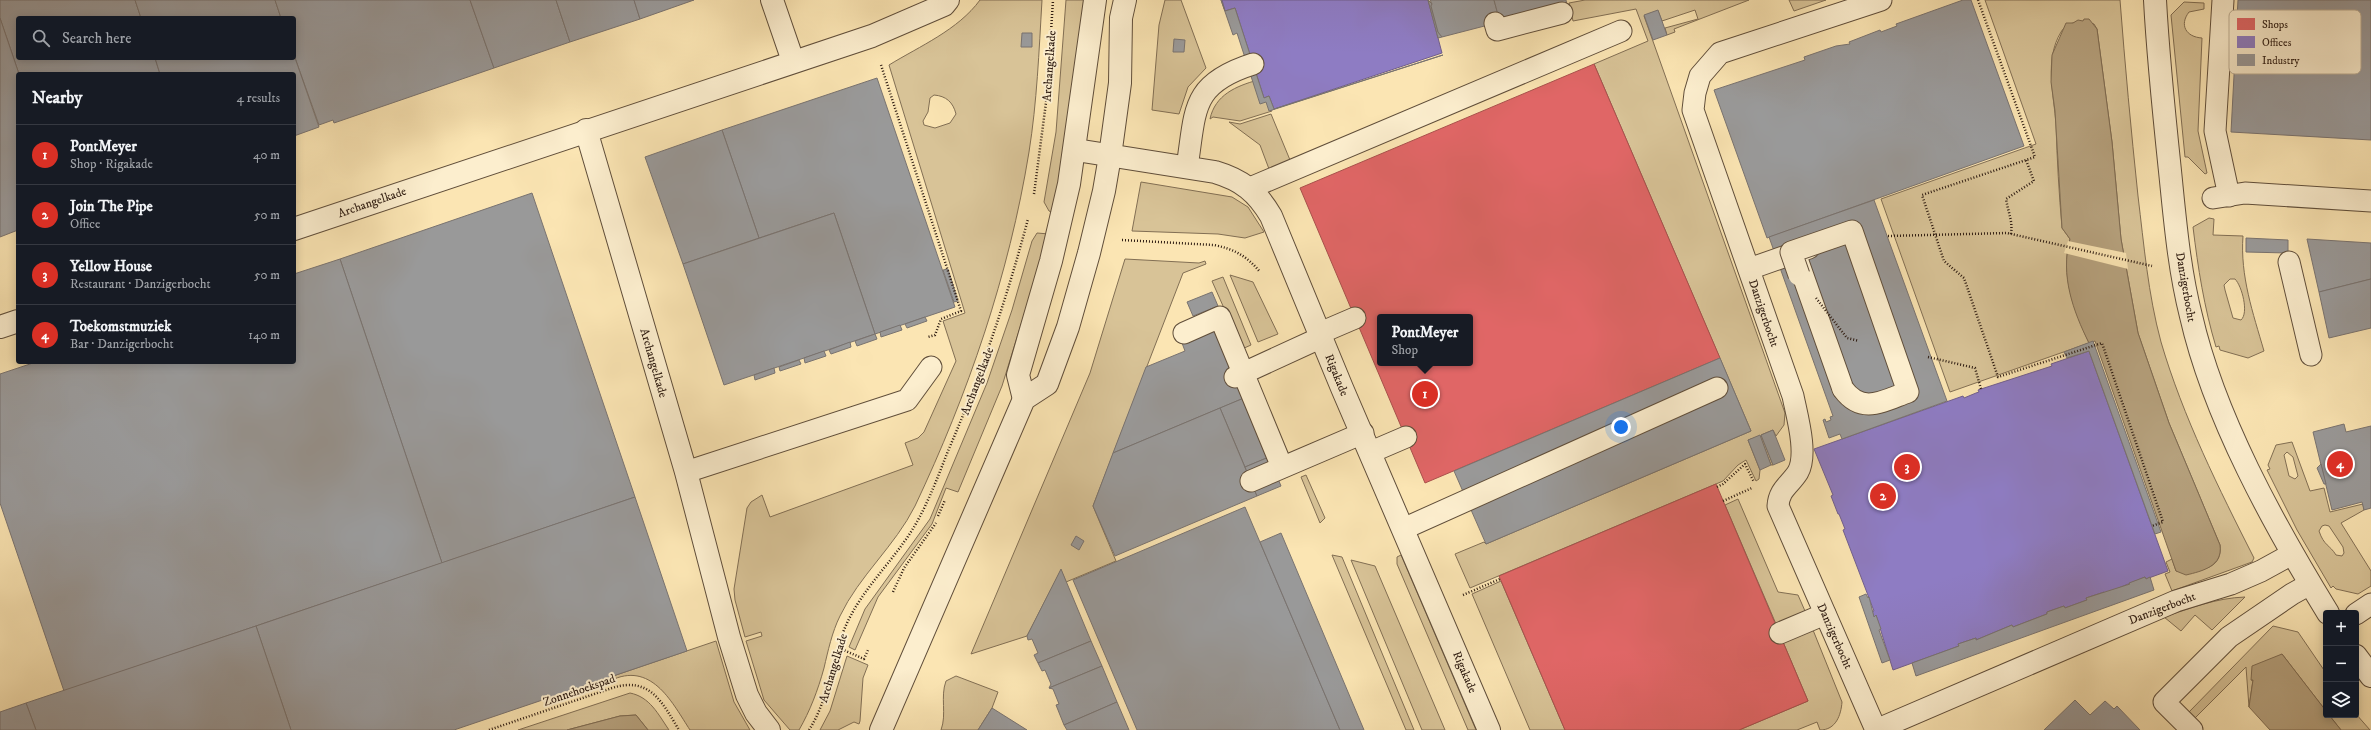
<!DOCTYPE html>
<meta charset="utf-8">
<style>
:root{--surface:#171b24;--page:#242831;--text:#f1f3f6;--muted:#9ea1a6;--line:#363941;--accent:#d93025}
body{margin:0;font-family:"IM FELL DW Pica",serif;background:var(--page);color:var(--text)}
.controls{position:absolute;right:12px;bottom:12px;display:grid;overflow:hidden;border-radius:4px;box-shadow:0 2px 10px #0003}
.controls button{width:36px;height:36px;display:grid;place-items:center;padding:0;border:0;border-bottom:1px solid var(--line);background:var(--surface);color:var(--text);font:20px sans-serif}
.you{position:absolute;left:1621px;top:427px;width:14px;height:14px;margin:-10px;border:3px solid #fff;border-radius:50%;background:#1a73e8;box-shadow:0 0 0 6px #1a73e833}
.badge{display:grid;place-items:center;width:26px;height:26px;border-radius:50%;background:var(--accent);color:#fff;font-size:13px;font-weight:700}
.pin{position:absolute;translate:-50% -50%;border:2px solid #fff;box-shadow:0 1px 4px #0006}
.popup{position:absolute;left:1377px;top:314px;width:96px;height:52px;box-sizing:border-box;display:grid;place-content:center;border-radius:4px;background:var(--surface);filter:drop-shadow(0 1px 3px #0005);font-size:13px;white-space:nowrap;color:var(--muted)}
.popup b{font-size:15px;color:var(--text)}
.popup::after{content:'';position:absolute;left:50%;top:100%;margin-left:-8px;border:8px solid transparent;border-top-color:var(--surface)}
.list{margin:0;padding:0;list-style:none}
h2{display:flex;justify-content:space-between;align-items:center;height:52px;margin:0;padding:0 16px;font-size:17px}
h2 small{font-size:13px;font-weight:400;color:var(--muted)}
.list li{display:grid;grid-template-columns:26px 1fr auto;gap:12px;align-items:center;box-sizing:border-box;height:60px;padding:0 16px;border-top:1px solid var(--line)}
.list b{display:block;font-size:15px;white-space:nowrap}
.list p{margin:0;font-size:13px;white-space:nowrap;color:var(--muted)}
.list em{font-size:13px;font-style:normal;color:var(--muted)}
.icon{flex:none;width:22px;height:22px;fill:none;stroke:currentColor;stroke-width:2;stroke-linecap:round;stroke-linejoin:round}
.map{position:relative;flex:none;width:2371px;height:730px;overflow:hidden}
.search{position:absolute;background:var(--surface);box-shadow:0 2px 10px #0003;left:16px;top:16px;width:280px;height:44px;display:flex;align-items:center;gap:10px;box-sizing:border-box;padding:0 14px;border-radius:4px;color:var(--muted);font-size:15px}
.panel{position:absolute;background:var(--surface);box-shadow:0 2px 10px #0003;left:16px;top:72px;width:280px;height:292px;border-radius:4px}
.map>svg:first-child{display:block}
</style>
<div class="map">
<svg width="2371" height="730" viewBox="0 0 2371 730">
<rect width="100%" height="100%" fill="#fbe5b3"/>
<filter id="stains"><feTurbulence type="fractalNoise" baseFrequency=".005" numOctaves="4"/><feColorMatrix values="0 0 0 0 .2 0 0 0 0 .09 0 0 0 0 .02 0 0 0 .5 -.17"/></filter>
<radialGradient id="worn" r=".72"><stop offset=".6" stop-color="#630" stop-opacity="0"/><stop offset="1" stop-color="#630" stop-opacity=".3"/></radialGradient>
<!-- green -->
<g fill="#d8c397" stroke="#826f54" fill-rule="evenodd">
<path d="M 980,0 L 1042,0 C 1039,51 1037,102 1029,152 C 1009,275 968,394 915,506 C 895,546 859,576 840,616 C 832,632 828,651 824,668 C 818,690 810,711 799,730 L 790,730 L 764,700 L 746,641 L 762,636 L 761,632 L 745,637 L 735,600 L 734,589 L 747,508 L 751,502 L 762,495 L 770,517 L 913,465 L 905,443 L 918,438 L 924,432 L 956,361 L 943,321 L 965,313 L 889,65 C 920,46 958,30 980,0 ZM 934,95 C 946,96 953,102 956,114 L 950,123 L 935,128 L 924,125 L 923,121 L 928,112 L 930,98 Z"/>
<path d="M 1066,0 L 1086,0 L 1054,213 L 1049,211 L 1044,202 L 1056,132 Z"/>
<path d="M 1165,0 L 1181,0 L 1206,68 L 1188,87 L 1179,114 L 1152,110 L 1159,25 Z"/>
<path d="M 1585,0 L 1749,0 L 1674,29 L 1675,32 L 1667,35 L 1665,28 L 1698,19 L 1695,10 L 1662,21 L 1658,11 L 1644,16 L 1785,413 L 1784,425 L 1776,436 L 1773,430 L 1761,435 L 1773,465 L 1771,465 L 1760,436 L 1748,440 L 1760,470 L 1759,479 L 1756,481 L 1746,460 L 1738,465 L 1723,481 L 1470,588 L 1455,554 L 1484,542 L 1486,544 L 1751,431 L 1594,64 L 1648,41 L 1636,9 L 1573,21 L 1569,3 Z"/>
<path d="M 1789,0 L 1826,0 L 1794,11 Z"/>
<path d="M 1985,0 L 2120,0 C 2125,65 2131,130 2138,196 C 2144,245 2148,294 2161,342 C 2183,417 2219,489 2254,558 L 2252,562 L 2172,591 L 2165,574 L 2170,572 L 2166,562 L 2172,559 L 2176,571 C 2196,571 2223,572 2220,545 L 2169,423 L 2138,333 L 2121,239 L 2112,142 L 2097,29 L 2094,24 C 2083,21 2068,20 2061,32 C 2044,60 2054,94 2056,125 C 2057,159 2059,194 2062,228 L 2070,239 C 2060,275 2074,310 2089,343 L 1950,392 L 1881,199 L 2036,144 Z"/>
<path d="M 2184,2 L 2204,3 L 2204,9 L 2189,12 C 2179,25 2186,37 2202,38 L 2198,131 L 2207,173 L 2205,174 L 2188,157 L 2185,157 L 2171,15 Z"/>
<path d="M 1258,80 L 1272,111 L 1240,121 L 1213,117 L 1210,119 C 1215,95 1236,86 1258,80 Z"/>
<path d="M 1271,114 L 1290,160 L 1269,169 L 1260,145 L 1229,122 L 1240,124 Z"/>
<path d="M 1141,182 L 1232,197 L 1248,207 L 1264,232 L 1245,238 L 1218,234 L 1132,231 Z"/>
<path d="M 2209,218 L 2214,219 L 2213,235 L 2243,236 C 2240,276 2253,313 2264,351 L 2248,358 L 2220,350 L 2219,346 L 2216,347 C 2204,307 2198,268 2193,227 ZM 2230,279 L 2235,279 C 2242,286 2249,313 2241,320 L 2233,318 L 2225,290 L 2224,285 Z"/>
<path d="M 1037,233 L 1049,234 L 1002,386 L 958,492 L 946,488 L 932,524 L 878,597 L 855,650 L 849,647 L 865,609 L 930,519 L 987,383 L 1012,310 L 1032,241 Z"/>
<path d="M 1125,259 L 1199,263 L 1205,261 L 1206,264 L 1183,273 L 1093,506 L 1116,561 L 1066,582 L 1061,570 L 1027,636 L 971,654 L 1090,373 Z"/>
<path d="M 1230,275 L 1253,282 L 1278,334 L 1258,342 Z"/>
<path d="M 1223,277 L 1251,345 L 1242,349 L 1212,281 Z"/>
<path d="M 2292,442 L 2310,491 L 2324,488 L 2330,512 L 2363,504 L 2364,510 L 2341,523 L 2371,571 L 2371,586 L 2358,594 L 2336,589 L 2333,586 L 2331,588 L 2297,530 L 2267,470 L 2270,469 L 2268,465 L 2276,445 ZM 2287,452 L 2293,457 L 2298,476 L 2295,479 L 2289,476 L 2284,455 ZM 2325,525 L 2329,526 L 2343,547 L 2344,553 L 2342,556 L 2336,555 C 2330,545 2324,546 2319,531 L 2322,526 Z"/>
<path d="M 1306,475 L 1325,518 L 1320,523 L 1301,477 Z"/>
<path d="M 1738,499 L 1778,592 L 1798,595 L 1805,611 L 1776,624 L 1725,505 Z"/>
<path d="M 1332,555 L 1342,557 L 1414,730 L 1406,730 Z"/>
<path d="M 1401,555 L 1476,730 L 1468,730 L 1397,564 L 1397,557 Z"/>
<path d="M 1351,560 L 1375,566 L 1445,730 L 1422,730 Z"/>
<path d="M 1501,581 L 1565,730 L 1530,730 L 1472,594 Z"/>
<path d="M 2245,597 L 2212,630 L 2195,615 L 2181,631 L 2164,617 C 2191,608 2216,598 2245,597 Z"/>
<path d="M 2273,626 L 2298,632 L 2326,673 L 2326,711 L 2282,654 L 2251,680 L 2253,680 L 2249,707 L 2246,667 L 2195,718 L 2189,712 Z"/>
<path d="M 1813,630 L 1842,702 C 1841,715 1836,730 1820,730 L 1817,722 L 1797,730 L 1739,730 L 1808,701 L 1783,642 Z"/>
<path d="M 716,641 L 734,702 L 750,730 L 690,730 C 673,704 653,663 614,679 L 613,676 Z"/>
<path d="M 847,656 L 868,665 L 863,678 L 860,721 L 859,724 L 854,722 L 838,730 L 820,730 L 830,711 Z"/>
<path d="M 956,676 L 998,692 L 992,708 L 978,730 L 941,730 C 947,714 940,697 946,681 Z"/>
<path d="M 630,693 C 650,697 658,714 669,730 L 648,730 L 636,715 L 620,716 L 567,730 L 518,730 Z"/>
<path d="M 2356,714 L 2370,730 L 2341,730 L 2329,715 Z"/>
</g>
<!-- water -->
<g fill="#b5a07c" stroke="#7f6b51">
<path d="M 2084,19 L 2089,19 L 2097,29 L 2112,142 L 2121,239 L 2138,333 L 2169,423 L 2220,545 C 2223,566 2203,571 2186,575 L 2176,571 L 2095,341 L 2089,343 C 2073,311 2060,275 2070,239 L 2062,228 L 2055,111 L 2051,82 L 2052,55 L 2066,23 L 2073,23 L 2078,20 L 2083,21 Z"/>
<path d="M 2282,654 L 2326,711 L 2326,715 L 2329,715 L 2341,730 L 2270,730 L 2249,707 L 2253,680 L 2251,680 L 2252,666 Z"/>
<path d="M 636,715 L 648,730 L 567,730 L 620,716 Z"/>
</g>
<!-- pier -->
<path fill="#fbe5b3" d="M 2068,241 L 2126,253 L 2128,269 L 2064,253 Z"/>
<!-- shops -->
<g fill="#e06666" stroke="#aa504c" fill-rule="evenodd">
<path d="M 1594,64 L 1720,358 L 1425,483 L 1300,188 ZM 1380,317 L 1470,317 L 1470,363 L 1380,363 Z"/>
<path d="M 1716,484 L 1808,701 L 1739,730 L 1565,730 L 1499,576 Z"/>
</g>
<!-- offices -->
<g fill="#8e7cc3" stroke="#715f8e">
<path d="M 1222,0 L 1428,0 L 1442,53 L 1274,109 L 1269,96 L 1264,98 L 1235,8 L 1225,11 Z"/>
<path d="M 2089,351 L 2168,571 L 2146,579 L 2145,577 L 2104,594 L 2104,592 L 2086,598 L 2087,600 L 2065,608 L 2064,606 L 2047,612 L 2047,614 L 2013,627 L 2012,625 L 1976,640 L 1976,638 L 1958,644 L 1959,646 L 1893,670 L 1876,615 L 1874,617 L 1872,612 L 1874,611 L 1843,530 L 1845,529 L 1839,514 L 1838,514 L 1831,496 L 1833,495 L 1814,449 L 1963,396 L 1964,398 L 1976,393 L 1979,392 L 1978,390 L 2052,366 L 2051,364 Z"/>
</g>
<!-- industry -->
<g fill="#999" stroke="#797370">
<path d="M 0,0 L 135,0 L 141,18 L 18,18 L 18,58 L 155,58 L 160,74 L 19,74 L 0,18 Z"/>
<path d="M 135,0 L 275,0 L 281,18 L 141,18 Z"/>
<path d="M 275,0 L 470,0 L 494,68 L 334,123 L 333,120 L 319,125 L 294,55 L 294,18 L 281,18 Z"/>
<path d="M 470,0 L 556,0 L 570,42 L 494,68 Z"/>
<path d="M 556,0 L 634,0 L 640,19 L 570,42 Z"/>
<path d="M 634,0 L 694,0 L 640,19 Z"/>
<path d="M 1221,0 L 1225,11 L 1235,8 L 1264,98 L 1269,96 L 1274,109 L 1443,55 L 1269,111 L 1266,102 L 1260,104 L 1237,33 L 1233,35 Z"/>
<path d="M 1428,0 L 1432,4 L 1431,6 L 1438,32 L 1442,37 L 1438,38 Z"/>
<path d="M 1430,0 L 1494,0 L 1500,22 L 1442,37 L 1438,32 L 1431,6 L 1432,4 Z"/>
<path d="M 1494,0 L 1566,0 L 1567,5 L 1500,22 Z"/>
<path d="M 1963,0 L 1971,0 L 2024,146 L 1767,238 L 1714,90 L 1805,60 L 1804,57 L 1836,46 L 1850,44 L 1849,42 L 1880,30 L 1881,32 L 1897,26 L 1896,24 Z"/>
<path d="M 2238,0 L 2371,0 L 2371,140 L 2231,132 Z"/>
<path d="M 1658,10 L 1667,35 L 1653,40 L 1644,15 Z"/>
<path d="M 0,18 L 19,74 L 18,230 L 0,237 Z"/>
<path d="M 1022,33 L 1032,33 L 1032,47 L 1021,47 Z"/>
<path d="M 1174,39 L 1185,40 L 1184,52 L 1173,52 Z"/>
<path d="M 294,55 L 319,127 L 294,136 L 294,74 L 160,74 L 155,58 L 294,58 Z"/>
<path d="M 877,78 L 955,307 L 875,334 L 834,213 L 759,238 L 722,130 Z"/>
<path d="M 722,130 L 759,238 L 683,264 L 645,157 Z"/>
<path d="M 532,193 L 635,497 L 442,563 L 340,259 Z"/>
<path d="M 1874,200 L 1947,401 L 1842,439 L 1840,434 L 1829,438 L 1823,420 L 1825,419 L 1826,422 L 1831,420 L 1830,417 L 1833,416 L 1769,237 Z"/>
<path d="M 834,213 L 875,334 L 724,385 L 683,264 Z"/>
<path d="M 2246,238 L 2288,240 L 2288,253 L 2246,252 Z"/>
<path d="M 2307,239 L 2371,243 L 2371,279 L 2319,292 Z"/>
<path d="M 340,259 L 442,563 L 64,691 L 0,503 L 0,374 L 36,362 L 294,362 L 294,274 Z"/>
<path d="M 948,269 L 958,301 L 954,302 L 943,270 Z"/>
<path d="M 2371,279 L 2371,328 L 2329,338 L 2319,292 Z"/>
<path d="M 1212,292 L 1218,306 L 1193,316 L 1187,302 Z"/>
<path d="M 925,317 L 927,321 L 907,328 L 905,324 Z"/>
<path d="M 900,325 L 902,330 L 881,337 L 880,332 Z"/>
<path d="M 1215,329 L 1244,398 L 1113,453 L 1146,367 L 1185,351 L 1182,343 Z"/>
<path d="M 875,334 L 877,339 L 857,346 L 855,341 Z"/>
<path d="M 2093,341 L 2161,532 L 2155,534 L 2089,351 L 2067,358 L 2064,352 Z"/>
<path d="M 850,342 L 851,347 L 831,354 L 829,350 Z"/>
<path d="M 824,351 L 826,356 L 805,363 L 804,358 Z"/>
<path d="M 1720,358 L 1751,431 L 1486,544 L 1454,471 Z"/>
<path d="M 799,360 L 801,364 L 780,371 L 779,367 Z"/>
<path d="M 774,368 L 775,373 L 755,380 L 754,375 Z"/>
<path d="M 1244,398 L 1269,457 L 1245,467 L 1220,408 Z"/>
<path d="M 1220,408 L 1257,496 L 1115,556 L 1093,506 L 1113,453 Z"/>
<path d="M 2344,424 L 2346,432 L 2371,426 L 2371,508 L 2364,510 L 2362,502 L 2332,510 L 2313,432 Z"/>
<path d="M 1773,430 L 1785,460 L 1773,465 L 1761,435 Z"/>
<path d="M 1760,435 L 1771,465 L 1760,470 L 1748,440 Z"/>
<path d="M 1269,457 L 1281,486 L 1257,496 L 1245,467 Z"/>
<path d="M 2321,464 L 2326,484 L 2324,484 L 2317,468 Z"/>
<path d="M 635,497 L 687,651 L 454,730 L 291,730 L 256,626 Z"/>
<path d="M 1245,507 L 1340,730 L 1137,730 L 1073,580 Z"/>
<path d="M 1281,533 L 1364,730 L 1340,730 L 1260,542 Z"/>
<path d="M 1076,536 L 1084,541 L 1079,550 L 1071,545 Z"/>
<path d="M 1061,569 L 1091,641 L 1038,663 L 1034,655 L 1038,653 L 1032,639 L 1028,640 L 1027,636 Z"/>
<path d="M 2145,577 L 2146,579 L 2150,577 L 2154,590 L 1916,676 L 1912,663 L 1959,646 L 1958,644 L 1976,638 L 1976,640 L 2012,625 L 2013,627 L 2047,614 L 2047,612 L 2064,606 L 2065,608 L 2087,600 L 2086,598 L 2130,584 L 2129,583 Z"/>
<path d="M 1866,594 L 1868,598 L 1869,597 L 1874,617 L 1876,615 L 1881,629 L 1879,630 L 1890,660 L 1882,663 L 1859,597 Z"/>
<path d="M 256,626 L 291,730 L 36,730 L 26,703 Z"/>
<path d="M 1091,641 L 1102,666 L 1049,688 L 1051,684 L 1045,670 L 1042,671 L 1038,663 Z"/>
<path d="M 1102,666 L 1117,702 L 1064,725 L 1056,705 L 1059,704 L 1053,689 L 1049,688 Z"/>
<path d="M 2075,700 L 2090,715 L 2105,701 L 2114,709 L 2117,706 L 2140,730 L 2044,730 Z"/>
<path d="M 1117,702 L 1129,730 L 1067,730 L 1064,725 Z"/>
<path d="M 26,703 L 36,730 L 0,730 L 0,712 Z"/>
<path d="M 992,708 L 1027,730 L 978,730 Z"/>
</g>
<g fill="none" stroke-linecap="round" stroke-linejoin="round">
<defs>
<g id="lane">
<path d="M 2223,0 L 2215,131 L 2229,196"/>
<path d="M 1495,23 L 1497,30 L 1562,13"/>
<path d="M 1187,167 C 1196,110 1190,84 1253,64"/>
<path d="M 1250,188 L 1621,31"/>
<path d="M 2213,198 L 2245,193 L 2371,201"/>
<path d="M 1796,256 L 1843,389"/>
<path d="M 2289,262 L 2311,355"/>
<path d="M 1749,269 L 1809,248"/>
<path d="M 1184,333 L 1220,317 L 1282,467"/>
<path d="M 1320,333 L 1355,318"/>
<path d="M 1235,377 L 1322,337"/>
<path d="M 1371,452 L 1406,437"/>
<path d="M 686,472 L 907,400 L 931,367"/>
<path d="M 1251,481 L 1363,433"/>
<path d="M 1403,529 L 1717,388"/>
<path d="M 2356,614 L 2371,604"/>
<path d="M 1780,633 L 1825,614"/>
<path d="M 1876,730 L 1778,506 C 1779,489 1790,485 1798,472 C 1808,454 1797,416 1793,396 L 1693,110 L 1695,93 L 1700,76 L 1720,53 L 1881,0"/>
<path d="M 1876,730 L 2176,601 L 2231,584 L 2261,571 L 2292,554"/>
<path d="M 2192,730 L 2164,702 L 2229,637 L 2292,594 L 2310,584"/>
</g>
<g id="street">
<path d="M 772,0 L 793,61"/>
<path d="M 2155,0 C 2158,57 2164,114 2170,171 C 2175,220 2179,269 2191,316 C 2214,417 2274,525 2328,613"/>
<path d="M 586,130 L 686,472 L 729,637 L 747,695 L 756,713 L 769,730"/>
<path d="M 1076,150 L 1215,172 C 1242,180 1257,192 1271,216 L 1342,388 L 1489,730"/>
<path d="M 294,229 L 872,36 L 944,5 L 948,0"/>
<path d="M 0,327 L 18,321"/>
<path d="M 1024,399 L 1018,375 L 1051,261 L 1069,184 L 1095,0"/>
<path d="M 2356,656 L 2371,676"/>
<path d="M 881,730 L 1024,399 L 1047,384 L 1068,327 L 1089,253 L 1104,191 L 1110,156 L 1120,83 L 1121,18 L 1125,0"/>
</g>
</defs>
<!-- lane casing -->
<use href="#lane" stroke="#604e3a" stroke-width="23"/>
<!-- street casing -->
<use href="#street" stroke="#604e3a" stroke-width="24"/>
<!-- path -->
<g stroke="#2d1b11" stroke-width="2.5" stroke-dasharray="1 2" stroke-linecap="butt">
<path d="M 1978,0 L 2035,157 L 1922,195 L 1944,261 L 1964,278 L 1998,377 L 2102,343 L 2163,522 L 2152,526"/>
<path d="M 881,65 L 961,311 L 941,319 L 935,335 L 928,337"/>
<path d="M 1034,194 L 1047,95 L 1053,0"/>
<path d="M 2011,234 C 2013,221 2008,212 2006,199 L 2034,181 L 2026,160"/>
<path d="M 1122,240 L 1214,245 C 1234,249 1247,256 1260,272"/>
<path d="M 1717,487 L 1723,484 L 1745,464 L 1754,482"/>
<path d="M 1723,501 L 1752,488"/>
<path d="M 938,516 L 945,500"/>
<path d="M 893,592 L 904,568 L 936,523"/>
<path d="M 1463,595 L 1500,579"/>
<path d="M 839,648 L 864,659 L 868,650"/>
<path d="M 489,730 L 612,688 C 650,676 662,702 679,730"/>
<path d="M 809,730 C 831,696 831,654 849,619 C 867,583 899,555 918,520 C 930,498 939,474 948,451 C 981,375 1007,298 1028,219"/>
</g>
<!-- lane -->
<use href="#lane" stroke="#fceece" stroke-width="21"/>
<!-- street -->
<use href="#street" stroke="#fceece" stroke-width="22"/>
<defs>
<path id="lane-bridge" d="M 1799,275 L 1791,252 L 1852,231 L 1908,392 C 1883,401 1862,415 1843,389"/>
</defs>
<!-- lane-bridge casing -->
<use href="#lane-bridge" stroke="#604e3a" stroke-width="23" stroke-linecap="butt"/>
<!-- path-bridge -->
<g stroke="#2d1b11" stroke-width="2.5" stroke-dasharray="1 2" stroke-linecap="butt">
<path d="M 1888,236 L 2007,233 L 2152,266"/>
<path d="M 1816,298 L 1847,338 L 1859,341"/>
<path d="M 1928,357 L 1975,368 L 1981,389"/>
</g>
<!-- lane-bridge -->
<use href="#lane-bridge" stroke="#fceece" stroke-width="21"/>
</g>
<g text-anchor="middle" stroke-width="4" stroke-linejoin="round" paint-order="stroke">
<!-- street labels -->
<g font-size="12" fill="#2d1b11" stroke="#fceece">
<text transform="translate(1049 66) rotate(-86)" y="4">Archangelkade</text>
<text transform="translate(372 202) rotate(-19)" y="4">Archangelkade</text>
<text transform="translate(2186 287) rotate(80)" y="4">Danzigerbocht</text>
<text transform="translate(1764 313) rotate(71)" y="4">Danzigerbocht</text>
<text transform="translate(654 363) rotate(74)" y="4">Archangelkade</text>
<text transform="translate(1337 375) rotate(68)" y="4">Rigakade</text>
<text transform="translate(977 381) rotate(-69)" y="4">Archangelkade</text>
<text transform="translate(2162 608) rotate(-21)" y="4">Danzigerbocht</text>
<text transform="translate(1835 636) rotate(66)" y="4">Danzigerbocht</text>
<text transform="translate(833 668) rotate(-73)" y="4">Archangelkade</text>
<text transform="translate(1465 672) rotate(67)" y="4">Rigakade</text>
<text transform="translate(579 690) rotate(-19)" y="4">Zonnehoekspad</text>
</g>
</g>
<!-- legend -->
<rect x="2229" y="10" width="132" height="64" rx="6" fill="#fceece" stroke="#beaf95" stroke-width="1"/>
<rect x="2237" y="18" width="18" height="12" fill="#e06666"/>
<rect x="2237" y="36" width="18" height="12" fill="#8e7cc3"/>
<rect x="2237" y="54" width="18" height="12" fill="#999"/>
<g font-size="11" fill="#2d1b11">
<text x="2262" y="28">Shops</text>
<text x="2262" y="46">Offices</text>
<text x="2262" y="64">Industry</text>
</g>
<rect width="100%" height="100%" filter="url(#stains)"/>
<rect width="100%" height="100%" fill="url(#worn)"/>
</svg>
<div class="controls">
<button>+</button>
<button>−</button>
<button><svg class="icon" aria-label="layers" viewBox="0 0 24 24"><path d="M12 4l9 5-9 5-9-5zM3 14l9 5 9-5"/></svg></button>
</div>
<div class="you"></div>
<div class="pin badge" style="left:1425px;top:394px">1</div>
<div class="popup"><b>PontMeyer</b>Shop</div>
<div class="pin badge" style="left:1883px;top:496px">2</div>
<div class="pin badge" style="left:1907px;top:467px">3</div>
<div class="pin badge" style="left:2340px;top:464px">4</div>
<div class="search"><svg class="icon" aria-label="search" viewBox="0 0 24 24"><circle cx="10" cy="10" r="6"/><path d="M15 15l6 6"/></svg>Search here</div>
<section class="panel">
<h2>Nearby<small>4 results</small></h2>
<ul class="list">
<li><span class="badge">1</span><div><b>PontMeyer</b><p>Shop · Rigakade</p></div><em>40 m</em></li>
<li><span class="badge">2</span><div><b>Join The Pipe</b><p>Office</p></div><em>50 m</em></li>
<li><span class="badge">3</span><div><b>Yellow House</b><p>Restaurant · Danzigerbocht</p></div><em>50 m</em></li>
<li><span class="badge">4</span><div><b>Toekomstmuziek</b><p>Bar · Danzigerbocht</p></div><em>140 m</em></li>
</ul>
</section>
</div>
